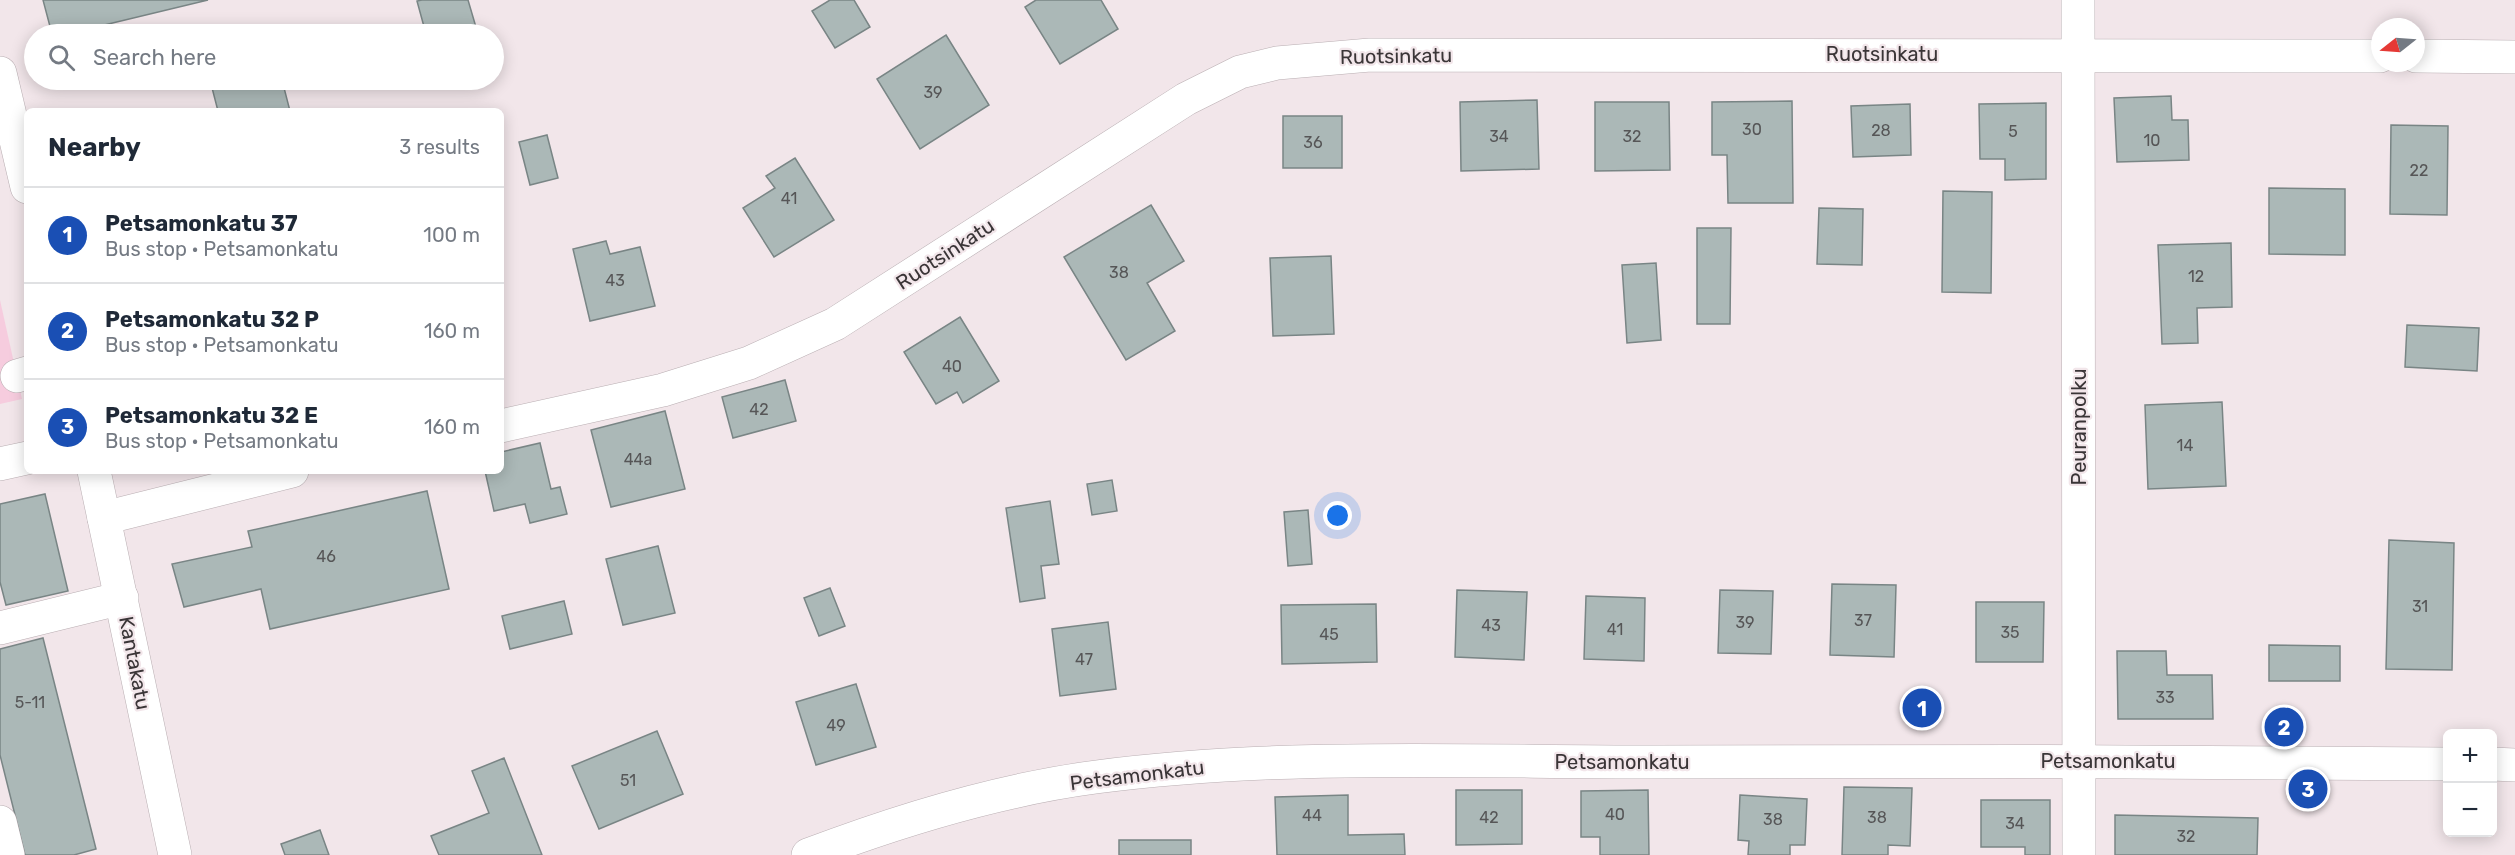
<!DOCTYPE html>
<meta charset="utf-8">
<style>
:root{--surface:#fff;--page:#f6f6f7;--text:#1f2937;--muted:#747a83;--line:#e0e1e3;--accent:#136362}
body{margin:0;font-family:Rubik,sans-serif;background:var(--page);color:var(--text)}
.controls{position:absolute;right:18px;bottom:18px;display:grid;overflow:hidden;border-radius:9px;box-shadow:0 3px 15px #0003}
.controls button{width:54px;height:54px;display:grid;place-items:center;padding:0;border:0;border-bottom:2px solid var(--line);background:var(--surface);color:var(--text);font:30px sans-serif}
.compass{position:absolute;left:2371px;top:18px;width:54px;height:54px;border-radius:50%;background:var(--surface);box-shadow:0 3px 15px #0003;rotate:253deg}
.you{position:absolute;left:1338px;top:516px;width:21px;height:21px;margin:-15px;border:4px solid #fff;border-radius:50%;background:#1a73e8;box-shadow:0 0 0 9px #1a73e833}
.badge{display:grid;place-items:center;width:39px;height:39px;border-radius:50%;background:var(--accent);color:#fff;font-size:20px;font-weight:700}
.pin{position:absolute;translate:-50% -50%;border:3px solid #fff;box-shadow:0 2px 6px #0006}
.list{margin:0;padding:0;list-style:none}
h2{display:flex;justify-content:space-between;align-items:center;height:78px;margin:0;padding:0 24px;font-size:26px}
h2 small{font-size:20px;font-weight:400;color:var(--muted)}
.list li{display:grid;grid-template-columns:39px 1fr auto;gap:18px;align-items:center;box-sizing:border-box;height:96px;padding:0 24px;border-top:2px solid var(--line)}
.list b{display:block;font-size:22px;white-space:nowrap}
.list p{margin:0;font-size:20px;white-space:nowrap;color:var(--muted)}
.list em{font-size:20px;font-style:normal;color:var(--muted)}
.icon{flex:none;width:33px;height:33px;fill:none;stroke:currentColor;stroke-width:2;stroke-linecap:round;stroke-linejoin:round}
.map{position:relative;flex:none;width:2515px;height:855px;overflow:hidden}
.search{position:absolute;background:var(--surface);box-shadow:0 3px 15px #0003;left:24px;top:24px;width:480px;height:66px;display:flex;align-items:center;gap:15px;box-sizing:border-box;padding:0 21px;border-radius:33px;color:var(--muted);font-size:22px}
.panel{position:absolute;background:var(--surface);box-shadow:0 3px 15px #0003;left:24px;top:108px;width:480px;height:366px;border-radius:9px}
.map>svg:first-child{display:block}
</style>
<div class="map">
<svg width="2515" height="855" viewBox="0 0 2515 855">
<rect width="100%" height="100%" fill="#f2e6ea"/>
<!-- green -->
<path fill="#f6ccde" d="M 0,300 L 22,399 L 0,404 Z"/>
<!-- building -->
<g fill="#abb8b7" stroke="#798585" stroke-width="1.5">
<path d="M 43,0 L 208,0 L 67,34 L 52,34 Z"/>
<path d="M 422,0 L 468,0 L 478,34 L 426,34 L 417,1 Z"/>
<path d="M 830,0 L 854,0 L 870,27 L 835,48 L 812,11 Z"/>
<path d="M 1036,0 L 1101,0 L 1118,29 L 1060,64 L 1025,7 Z"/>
<path d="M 946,35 L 989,105 L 920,149 L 877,79 Z"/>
<path d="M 210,80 L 282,80 L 290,111 L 218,111 Z"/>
<path d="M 2171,96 L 2172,120 L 2188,120 L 2189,160 L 2117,162 L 2114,98 Z"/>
<path d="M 1537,100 L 1539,169 L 1461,171 L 1460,102 Z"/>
<path d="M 1792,101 L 1793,203 L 1728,203 L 1727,155 L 1712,155 L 1712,102 Z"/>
<path d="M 1595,102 L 1669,102 L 1670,170 L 1595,171 Z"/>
<path d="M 2046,103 L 2046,179 L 2005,180 L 2005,159 L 1980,159 L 1979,104 Z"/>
<path d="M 1910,104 L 1911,155 L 1853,157 L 1851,106 Z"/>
<rect x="1283" y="116" width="59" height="52"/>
<path d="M 2391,125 L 2448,126 L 2447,215 L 2390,214 Z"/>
<path d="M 547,135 L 558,178 L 530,185 L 519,142 Z"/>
<path d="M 795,158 L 834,220 L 774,257 L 743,208 L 775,188 L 766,176 Z"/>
<path d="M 2269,188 L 2345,189 L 2345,255 L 2269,254 Z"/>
<path d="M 1943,191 L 1992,192 L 1991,293 L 1942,292 Z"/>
<path d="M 1151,205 L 1184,261 L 1147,283 L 1175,331 L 1126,360 L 1064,257 Z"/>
<path d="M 1819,208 L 1863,209 L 1862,265 L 1817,264 Z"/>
<path d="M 1697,228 L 1731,228 L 1730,324 L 1697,324 Z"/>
<path d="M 606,241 L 610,254 L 640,247 L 655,306 L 590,321 L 573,249 Z"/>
<path d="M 2231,243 L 2232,307 L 2197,308 L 2198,343 L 2162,344 L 2158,245 Z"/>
<path d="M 1331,256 L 1334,334 L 1273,336 L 1270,258 Z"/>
<path d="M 1656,263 L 1661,340 L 1627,343 L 1622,265 Z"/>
<path d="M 960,317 L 999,381 L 963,403 L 957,392 L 936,404 L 904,352 Z"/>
<path d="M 2407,325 L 2479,328 L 2477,371 L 2405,367 Z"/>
<path d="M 785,380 L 796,421 L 733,438 L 722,397 Z"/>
<path d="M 2222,402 L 2226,486 L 2148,489 L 2145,405 Z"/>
<path d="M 665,411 L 685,489 L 611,507 L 591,430 Z"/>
<path d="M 540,443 L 551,489 L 560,487 L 567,514 L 530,523 L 525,504 L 494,511 L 485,471 L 501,471 L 501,452 Z"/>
<path d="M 1112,480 L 1117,511 L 1092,515 L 1087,484 Z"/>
<path d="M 427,491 L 449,589 L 270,629 L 261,589 L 184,607 L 172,564 L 252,547 L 248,531 Z"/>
<path d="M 45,494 L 68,591 L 6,605 L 0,582 L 0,504 Z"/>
<path d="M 1050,501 L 1059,564 L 1041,566 L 1045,598 L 1020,602 L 1006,508 Z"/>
<path d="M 1308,510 L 1312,564 L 1288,566 L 1284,512 Z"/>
<path d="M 2389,540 L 2454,543 L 2452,670 L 2386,669 Z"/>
<path d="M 658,546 L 675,613 L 623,625 L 606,559 Z"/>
<path d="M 1832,584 L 1896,585 L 1894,657 L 1830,655 Z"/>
<path d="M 830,588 L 845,626 L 819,636 L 804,598 Z"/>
<path d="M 1457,590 L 1527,592 L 1524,660 L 1455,657 Z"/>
<path d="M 1720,590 L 1773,591 L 1771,654 L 1718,653 Z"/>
<path d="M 1586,596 L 1645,598 L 1644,661 L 1584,659 Z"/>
<path d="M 564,601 L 572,634 L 510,649 L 502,616 Z"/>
<path d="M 1976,602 L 2044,602 L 2043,662 L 1976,662 Z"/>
<path d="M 1376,604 L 1377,662 L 1282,664 L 1281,605 Z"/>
<path d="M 1108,622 L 1116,689 L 1060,696 L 1052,629 Z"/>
<path d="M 43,638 L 96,849 L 74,855 L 25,855 L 0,755 L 0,649 Z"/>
<path d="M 2269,645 L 2340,646 L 2340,681 L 2269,681 Z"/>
<path d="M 2117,651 L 2166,651 L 2167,675 L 2212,675 L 2213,719 L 2118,719 Z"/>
<path d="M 856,684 L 876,747 L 816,765 L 796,702 Z"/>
<path d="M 657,731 L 683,794 L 599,829 L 572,766 Z"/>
<path d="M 504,758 L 542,855 L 439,855 L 431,836 L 489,813 L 472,771 Z"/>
<path d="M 1844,787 L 1912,788 L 1910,846 L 1888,845 L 1888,855 L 1842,855 Z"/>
<path d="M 1456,790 L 1522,790 L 1522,844 L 1456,845 Z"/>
<path d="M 1648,790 L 1649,855 L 1600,855 L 1600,837 L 1581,837 L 1581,791 Z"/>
<path d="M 1348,795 L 1348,835 L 1404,834 L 1405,855 L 1277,855 L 1275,797 Z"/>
<path d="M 1740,795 L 1807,799 L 1805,845 L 1790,845 L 1790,855 L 1748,855 L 1749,841 L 1738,840 Z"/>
<path d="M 1981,800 L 2050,800 L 2050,855 L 2025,855 L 2025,847 L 1981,847 Z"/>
<path d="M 2115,815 L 2258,818 L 2257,855 L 2115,855 Z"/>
<path d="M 320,830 L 329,855 L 285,855 L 281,844 Z"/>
<rect x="1119" y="840" width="72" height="15"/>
</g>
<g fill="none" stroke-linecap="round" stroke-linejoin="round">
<defs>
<g id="minor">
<path d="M 2078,0 L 2079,855"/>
<path d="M 2416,56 L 2515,57"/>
<path d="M 0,73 L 27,187"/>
<path d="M 17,376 L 27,373"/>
<path d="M 501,426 L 663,390 L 749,363 L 835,324 L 1186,99 L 1240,72 L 1277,63 L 1370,55 L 2380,56"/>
<path d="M 0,464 L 27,458"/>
<path d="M 94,471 L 175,855"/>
<path d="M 104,518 L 292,471"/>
<path d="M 0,628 L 122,598"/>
<path d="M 2492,764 L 2515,765"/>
<path d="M 0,822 L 8,855"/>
<path d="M 808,855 C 900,820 998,790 1096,777 C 1279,753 1467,762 1651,762 C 1917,761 2182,761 2448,764"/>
</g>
</defs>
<!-- minor casing -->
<use href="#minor" stroke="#b9aeb2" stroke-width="34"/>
<!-- minor -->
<use href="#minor" stroke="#fff" stroke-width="33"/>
</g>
<g text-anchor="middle" stroke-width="4.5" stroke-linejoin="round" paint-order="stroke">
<!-- number labels -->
<g font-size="16" fill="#565657">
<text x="933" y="98">39</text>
<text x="1752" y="135">30</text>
<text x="1881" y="136">28</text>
<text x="2013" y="137">5</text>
<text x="1499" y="142">34</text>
<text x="1632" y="142">32</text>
<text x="2152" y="146">10</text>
<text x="1313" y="148">36</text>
<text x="2419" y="176">22</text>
<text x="789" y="204">41</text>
<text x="1119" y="278">38</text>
<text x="2196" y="282">12</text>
<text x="615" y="286">43</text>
<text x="952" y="372">40</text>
<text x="759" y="415">42</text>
<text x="2185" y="451">14</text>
<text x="638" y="465">44a</text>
<text x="326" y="562">46</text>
<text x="2420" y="612">31</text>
<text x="1863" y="626">37</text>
<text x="1745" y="628">39</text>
<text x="1491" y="631">43</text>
<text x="1615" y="635">41</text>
<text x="2010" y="638">35</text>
<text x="1329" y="640">45</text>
<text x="1084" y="665">47</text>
<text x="2165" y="703">33</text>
<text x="30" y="708">5-11</text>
<text x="836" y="731">49</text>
<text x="628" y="786">51</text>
<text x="1615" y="820">40</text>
<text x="1312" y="821">44</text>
<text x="1489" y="823">42</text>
<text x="1877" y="823">38</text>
<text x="1773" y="825">38</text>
<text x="2015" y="829">34</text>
<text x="2186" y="842">32</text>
</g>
<!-- street labels -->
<g font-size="20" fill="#3a3537" stroke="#f2e6ea">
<text x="1882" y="61">Ruotsinkatu</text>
<text transform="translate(1396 56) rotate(-1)" y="7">Ruotsinkatu</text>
<text transform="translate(945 254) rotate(-33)" y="7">Ruotsinkatu</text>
<text transform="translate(2079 427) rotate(-90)" y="7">Peuranpolku</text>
<text transform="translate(135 663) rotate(79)" y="7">Kantakatu</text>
<text x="2108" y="768">Petsamonkatu</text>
<text x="1622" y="769">Petsamonkatu</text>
<text transform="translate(1137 775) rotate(-7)" y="7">Petsamonkatu</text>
</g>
</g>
</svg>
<div class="controls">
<button>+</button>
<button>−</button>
</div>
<svg class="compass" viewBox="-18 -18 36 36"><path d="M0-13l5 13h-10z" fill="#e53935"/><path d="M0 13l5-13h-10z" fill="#747a83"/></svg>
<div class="you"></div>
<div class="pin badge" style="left:1922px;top:708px;background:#1a4fb4">1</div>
<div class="pin badge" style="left:2284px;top:727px;background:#1a4fb4">2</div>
<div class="pin badge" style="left:2308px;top:789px;background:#1a4fb4">3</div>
<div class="search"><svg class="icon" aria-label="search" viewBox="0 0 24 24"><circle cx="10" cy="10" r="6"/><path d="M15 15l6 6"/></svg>Search here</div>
<section class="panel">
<h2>Nearby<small>3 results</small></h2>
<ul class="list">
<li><span class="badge" style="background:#1a4fb4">1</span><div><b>Petsamonkatu 37</b><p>Bus stop · Petsamonkatu</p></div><em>100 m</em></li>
<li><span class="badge" style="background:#1a4fb4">2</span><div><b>Petsamonkatu 32 P</b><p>Bus stop · Petsamonkatu</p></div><em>160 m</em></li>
<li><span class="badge" style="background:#1a4fb4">3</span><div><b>Petsamonkatu 32 E</b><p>Bus stop · Petsamonkatu</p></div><em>160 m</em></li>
</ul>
</section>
</div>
